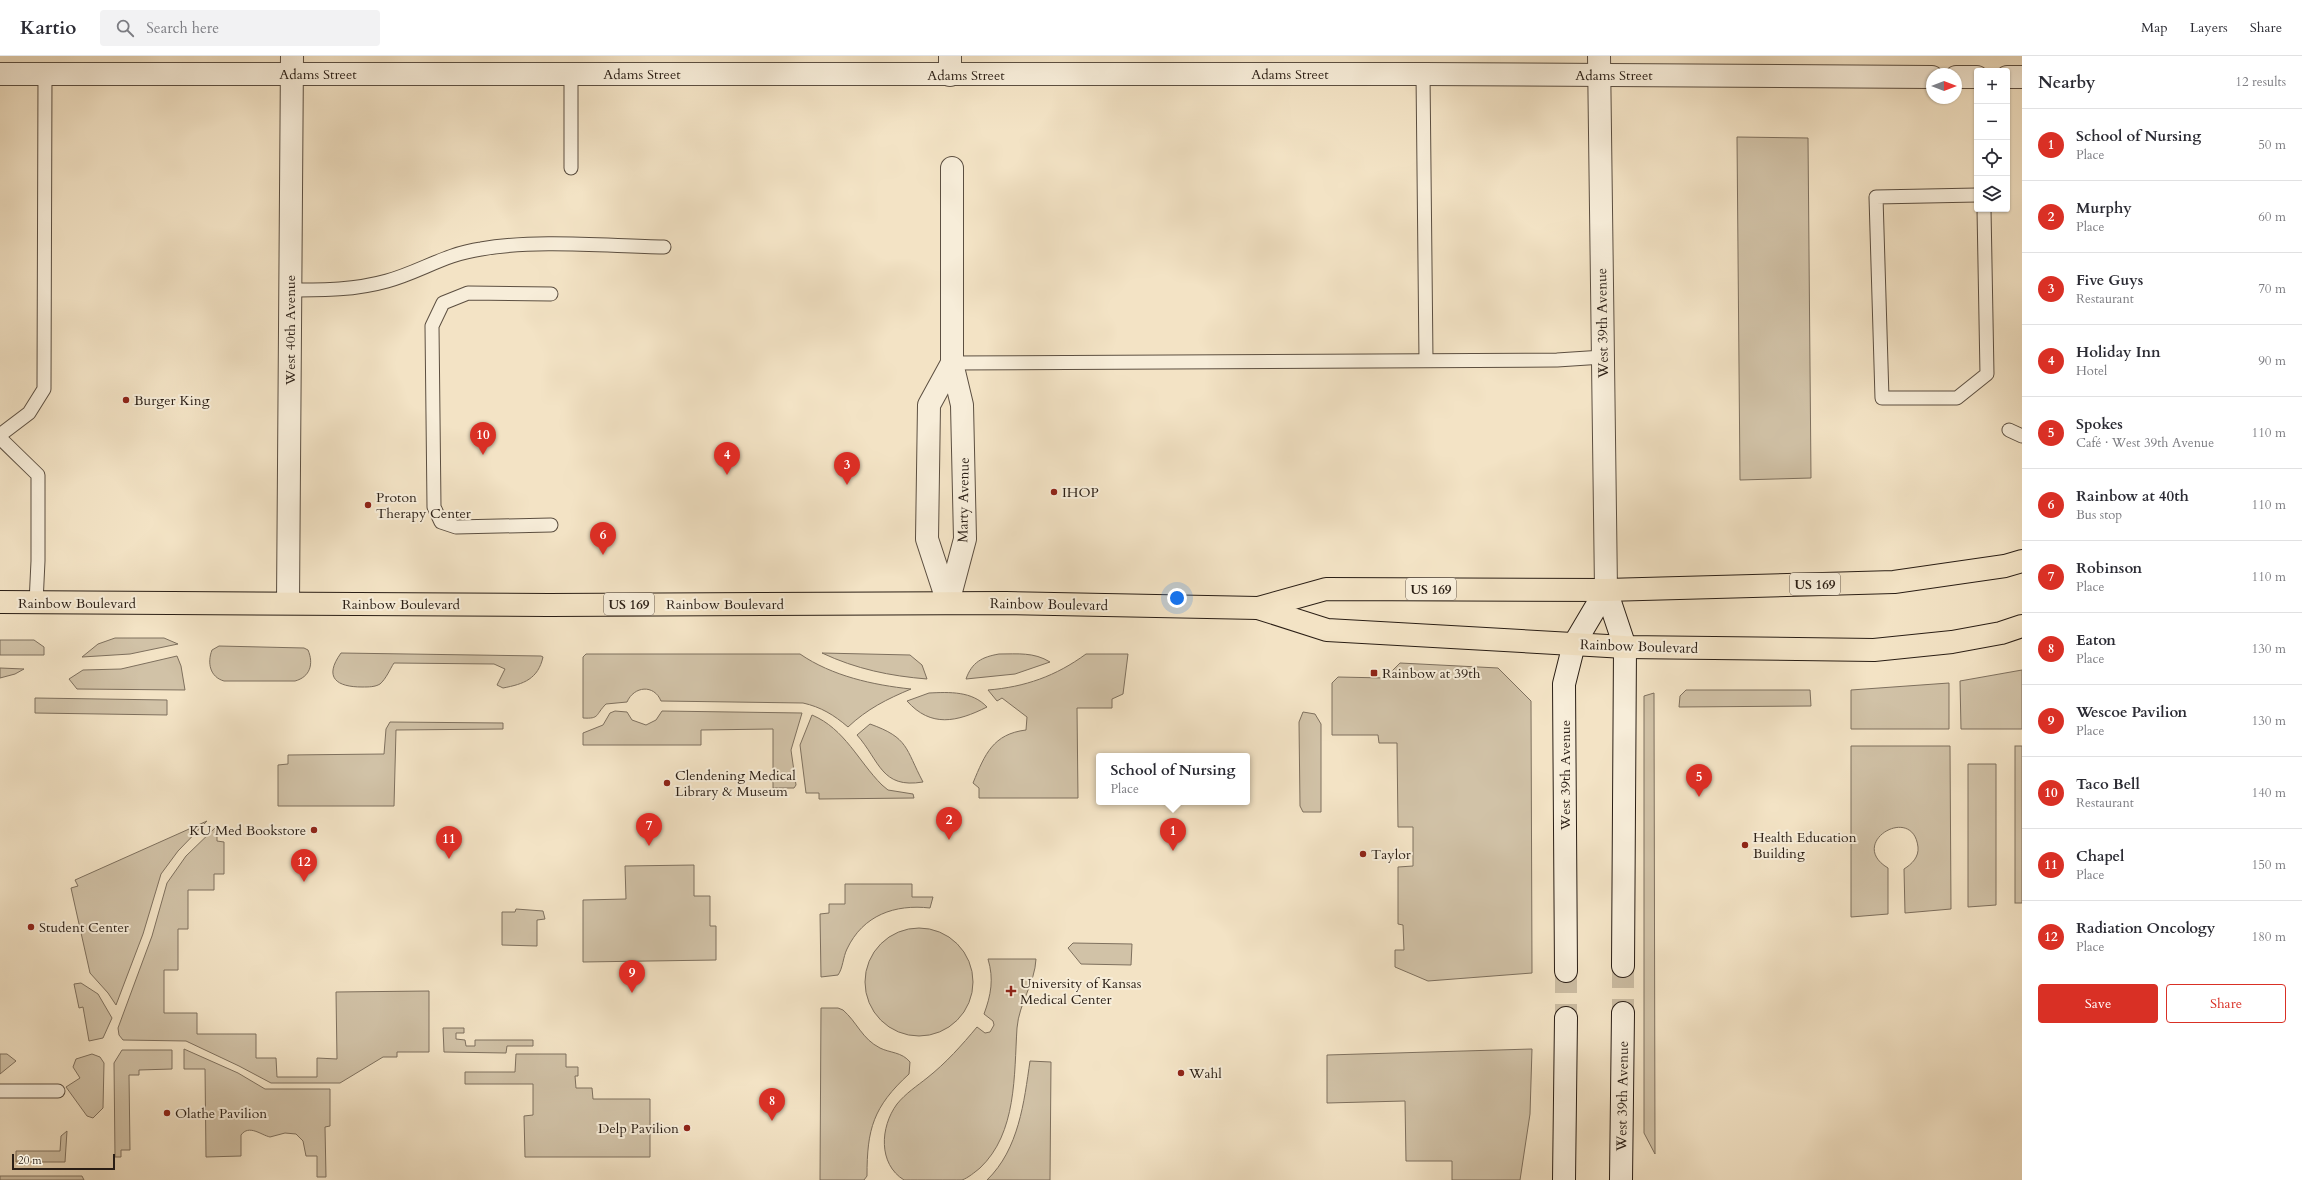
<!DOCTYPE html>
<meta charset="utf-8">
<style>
:root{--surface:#fff;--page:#f2f2f3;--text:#2b2b33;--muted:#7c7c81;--line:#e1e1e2;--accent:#d93025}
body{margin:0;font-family:Cardo,serif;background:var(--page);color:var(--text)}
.controls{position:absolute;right:12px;top:12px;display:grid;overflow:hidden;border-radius:4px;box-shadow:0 1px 3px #0004}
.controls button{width:36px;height:36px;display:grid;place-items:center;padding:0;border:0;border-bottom:1px solid var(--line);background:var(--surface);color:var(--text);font:20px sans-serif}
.compass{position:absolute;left:1926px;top:12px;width:36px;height:36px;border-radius:50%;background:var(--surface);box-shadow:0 1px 3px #0004;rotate:90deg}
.scale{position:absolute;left:12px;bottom:10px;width:103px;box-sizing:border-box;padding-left:4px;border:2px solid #2a1e15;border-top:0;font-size:11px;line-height:14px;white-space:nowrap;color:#2a1e15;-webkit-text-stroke:3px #f7edd9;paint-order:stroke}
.you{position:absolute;left:1177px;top:542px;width:14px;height:14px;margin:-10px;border:3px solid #fff;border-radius:50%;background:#1a73e8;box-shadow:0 0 0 6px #1a73e833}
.badge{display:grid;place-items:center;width:26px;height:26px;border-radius:50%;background:var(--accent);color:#fff;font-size:13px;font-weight:700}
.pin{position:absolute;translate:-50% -33px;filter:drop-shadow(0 1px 2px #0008)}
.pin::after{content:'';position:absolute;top:21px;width:14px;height:12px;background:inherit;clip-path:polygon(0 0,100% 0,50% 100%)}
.popup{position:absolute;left:1096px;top:697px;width:154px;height:52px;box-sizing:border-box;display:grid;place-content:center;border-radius:4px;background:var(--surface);filter:drop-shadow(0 1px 3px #0005);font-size:13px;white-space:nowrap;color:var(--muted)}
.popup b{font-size:15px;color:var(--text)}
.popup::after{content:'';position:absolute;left:50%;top:100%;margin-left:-8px;border:8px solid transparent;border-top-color:var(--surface)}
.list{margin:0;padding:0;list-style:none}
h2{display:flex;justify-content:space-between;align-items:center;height:52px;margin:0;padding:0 16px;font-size:17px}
h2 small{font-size:13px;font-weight:400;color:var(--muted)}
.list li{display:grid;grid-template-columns:26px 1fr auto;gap:12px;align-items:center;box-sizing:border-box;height:72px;padding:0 16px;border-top:1px solid var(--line)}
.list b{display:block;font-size:15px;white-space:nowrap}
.list p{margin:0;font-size:13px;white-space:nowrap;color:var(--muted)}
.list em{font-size:13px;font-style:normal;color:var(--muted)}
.actions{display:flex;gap:8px;padding:12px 16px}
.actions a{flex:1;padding:9px 0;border:1px solid var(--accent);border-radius:4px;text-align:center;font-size:14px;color:var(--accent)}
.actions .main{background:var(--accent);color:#fff}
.icon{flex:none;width:22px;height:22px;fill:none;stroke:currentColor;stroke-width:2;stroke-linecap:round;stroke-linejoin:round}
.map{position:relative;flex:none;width:2022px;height:1124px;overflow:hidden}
header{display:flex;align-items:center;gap:24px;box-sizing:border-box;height:56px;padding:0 20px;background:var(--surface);border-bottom:1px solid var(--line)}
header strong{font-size:19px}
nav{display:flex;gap:22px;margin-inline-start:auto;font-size:14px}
.search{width:280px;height:36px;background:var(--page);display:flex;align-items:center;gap:10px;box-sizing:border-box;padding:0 14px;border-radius:4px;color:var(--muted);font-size:15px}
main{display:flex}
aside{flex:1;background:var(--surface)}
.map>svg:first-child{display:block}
</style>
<header>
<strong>Kartio</strong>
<div class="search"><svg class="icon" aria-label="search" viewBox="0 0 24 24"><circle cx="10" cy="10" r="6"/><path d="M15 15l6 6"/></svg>Search here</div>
<nav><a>Map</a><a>Layers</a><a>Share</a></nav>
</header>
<main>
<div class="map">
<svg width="2022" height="1124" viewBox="0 0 2022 1124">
<rect width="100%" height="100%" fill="#f3e3c5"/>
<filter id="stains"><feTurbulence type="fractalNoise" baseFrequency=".005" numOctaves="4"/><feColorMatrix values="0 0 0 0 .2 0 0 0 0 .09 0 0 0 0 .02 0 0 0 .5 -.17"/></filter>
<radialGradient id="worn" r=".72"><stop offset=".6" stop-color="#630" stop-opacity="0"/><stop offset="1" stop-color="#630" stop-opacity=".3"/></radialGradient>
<!-- green -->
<g fill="#d1c2a7" stroke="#7e705e">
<path d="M 1737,81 L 1808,82 L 1811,422 L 1740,424 Z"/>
<path d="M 115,582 L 164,582 L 178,588 L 130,598 L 82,601 L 98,588 Z"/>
<path d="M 0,584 L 34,584 L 44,591 L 44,599 L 0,599 Z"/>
<path d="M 219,590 L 304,592 L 308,594 C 314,608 310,621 295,625 L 224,625 C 210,621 207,607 212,594 Z"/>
<path d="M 341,597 L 541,600 L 543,601 C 538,623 524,628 503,632 L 497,629 L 505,613 L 494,608 L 394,607 C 390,613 386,623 380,628 C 375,631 369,631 362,631 C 337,631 323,622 341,597 Z"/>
<path d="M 822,597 L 910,599 L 922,609 L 927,623 C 890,620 856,613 822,597 Z"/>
<path d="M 586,598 L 800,598 C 832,620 873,629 911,633 C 887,643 867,653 848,671 C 834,659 821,651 803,647 L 661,645 C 654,628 634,630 627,646 L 606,648 C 595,659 600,663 583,662 L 583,601 Z"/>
<path d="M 999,598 C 1018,598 1034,596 1050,606 L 1015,618 L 966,623 C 972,606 982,601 999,598 Z"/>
<path d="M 1086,598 L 1128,598 L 1123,638 L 1112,643 L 1112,652 L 1077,652 L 1078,742 L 979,742 L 979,732 L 973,727 C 985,698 993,678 1026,674 L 1027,661 L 1002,642 L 997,645 L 988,634 C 1025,631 1056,620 1086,598 Z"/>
<path d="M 177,600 L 181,610 L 185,634 L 77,633 L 69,623 L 83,614 L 121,613 Z"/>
<path d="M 1400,607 L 1498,612 L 1531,645 L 1532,917 L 1428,925 L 1395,911 L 1395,894 L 1404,894 L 1403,869 L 1398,868 L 1398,811 L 1413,810 L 1413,771 L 1398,771 L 1397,687 L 1379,687 L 1378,679 L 1332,679 L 1332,627 L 1338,621 L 1385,622 Z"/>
<path d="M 0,612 L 24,613 L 15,618 L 0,622 Z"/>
<path d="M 2022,614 L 2022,673 L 1961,673 L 1960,625 Z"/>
<path d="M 1949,627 L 1949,673 L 1851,673 L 1851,634 Z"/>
<path d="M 1686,634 L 1810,634 L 1811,650 L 1679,651 L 1680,640 Z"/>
<path d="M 929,637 C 950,636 972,635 987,651 C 957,666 931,672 907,645 Z"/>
<path d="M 1654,637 L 1655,1098 L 1644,1077 L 1644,640 Z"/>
<path d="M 35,642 L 167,644 L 167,659 L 35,657 Z"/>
<path d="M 615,655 L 627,656 L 632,664 L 646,669 L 656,664 L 662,655 L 802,657 L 791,694 L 796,729 L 794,732 L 773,732 L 773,673 L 701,674 L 701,689 L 583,689 L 583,677 L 603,669 L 610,657 Z"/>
<path d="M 1303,656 L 1315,658 L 1321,668 L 1321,756 L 1303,756 L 1300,750 L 1299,666 Z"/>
<path d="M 812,659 C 845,673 858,705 882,729 L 888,734 L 913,738 L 914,742 L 819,743 L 819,737 L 806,737 L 800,689 Z"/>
<path d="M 390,666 L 503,667 L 503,673 L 396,674 L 394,750 L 278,750 L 278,709 L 288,708 L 288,699 L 384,698 L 386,673 Z"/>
<path d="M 870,668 C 909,682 905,692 923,726 C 881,733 880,705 857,679 Z"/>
<path d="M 1851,690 L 1950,690 L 1951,853 L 1905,857 L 1904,813 C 1912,808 1919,801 1918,791 C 1913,747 1846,787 1888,812 L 1888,858 L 1851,861 Z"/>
<rect x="2015" y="690" width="7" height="157"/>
<path d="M 1968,708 L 1996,708 L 1996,849 L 1968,851 Z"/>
<path d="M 207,765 L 178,795 L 161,818 L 143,878 L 116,949 L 108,937 L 90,917 L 71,832 L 78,830 L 75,824 Z"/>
<path d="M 217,770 L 217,785 L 224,786 L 224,818 L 214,818 L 214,834 L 188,834 L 188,873 L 178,873 L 178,914 L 164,914 L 164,957 L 197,957 L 197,978 L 256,978 L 256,1002 L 276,1002 L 277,1021 L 317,1021 L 317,1002 L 337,1003 L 336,936 L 429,935 L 429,996 L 397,996 L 397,1001 L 383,1001 L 340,1027 L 271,1027 L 239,1010 L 186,985 L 123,984 L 119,979 L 118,972 L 152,880 L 167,827 L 186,800 Z"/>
<path d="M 694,809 L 694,840 L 710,840 L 710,870 L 716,870 L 716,904 L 583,906 L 583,844 L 626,843 L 625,810 Z"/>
<path d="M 845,828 L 912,828 L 912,841 L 933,841 L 930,852 C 895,848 863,859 847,893 C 843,901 843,912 838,919 L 821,921 L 820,858 L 829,857 L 829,848 L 845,848 Z"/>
<path d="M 516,853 L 543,855 L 545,863 L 537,864 L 537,890 L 502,889 L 502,856 L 515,856 Z"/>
<circle cx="919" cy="926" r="54"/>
<path d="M 1073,887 L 1132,888 L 1131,909 L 1081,908 L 1068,892 Z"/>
<path d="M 988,903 L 1036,903 C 1035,927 1019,947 1017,972 C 1014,1019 1017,1077 980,1112 C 975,1116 968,1122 962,1124 C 950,1124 919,1124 904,1124 C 878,1108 880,1071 897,1048 C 906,1037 917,1030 927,1022 C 946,1007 962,989 977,971 L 985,977 L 990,976 L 994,969 L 993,965 L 984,958 C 991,939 994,923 988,903 Z"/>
<path d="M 81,927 L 98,938 L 112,962 L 103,982 L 89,985 L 83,951 L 79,952 L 74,928 Z"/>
<path d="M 821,952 L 838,952 L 843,954 C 857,966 862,983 880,992 C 890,997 902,996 910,1006 L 909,1018 C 873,1051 867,1073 867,1120 L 864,1124 L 820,1124 Z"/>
<path d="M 443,972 L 464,972 L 464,977 L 456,977 L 456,983 L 465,984 L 466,990 L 475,990 L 475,984 L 533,984 L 533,990 L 507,990 L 506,997 L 444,996 Z"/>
<path d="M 184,993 L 238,1017 L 265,1033 L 330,1033 L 330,1070 L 325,1071 L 326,1121 L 317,1121 L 317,1100 L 306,1100 L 303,1085 L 296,1078 L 285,1077 L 270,1081 C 261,1079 249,1068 241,1079 L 241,1100 L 206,1101 L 205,1013 L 184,1013 Z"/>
<path d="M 1532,993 L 1530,1058 L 1520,1124 L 1452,1124 L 1452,1105 L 1406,1105 L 1405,1045 L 1327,1047 L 1327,999 Z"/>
<path d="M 122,994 L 172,994 L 172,1013 L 139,1014 L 139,1019 L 129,1019 L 130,1094 L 121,1094 L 121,1101 L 115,1101 L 114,1007 Z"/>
<path d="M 0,998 L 7,998 L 16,1005 L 0,1018 Z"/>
<path d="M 92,998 L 100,1001 L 104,1007 L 103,1052 L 93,1062 L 87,1060 L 66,1031 L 80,1022 L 73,1011 L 76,1003 Z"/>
<path d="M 516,998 L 566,998 L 566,1011 L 578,1011 L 578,1020 L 575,1020 L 576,1032 L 592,1032 L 593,1043 L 650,1043 L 650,1101 L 525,1101 L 524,1060 L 533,1059 L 533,1028 L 465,1028 L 465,1016 L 515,1016 Z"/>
<path d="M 1030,1005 L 1051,1006 L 1050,1124 L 987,1124 C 1019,1093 1024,1046 1030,1005 Z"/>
<path d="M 67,1075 L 65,1106 L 16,1106 L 16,1095 L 60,1095 L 61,1080 Z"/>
<path d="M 0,1120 L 82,1120 L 84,1124 L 0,1124 Z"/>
</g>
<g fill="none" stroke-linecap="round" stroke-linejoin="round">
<!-- secondary-tunnel -->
<g stroke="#cbbca2" stroke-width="22" stroke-dasharray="22 11" stroke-linecap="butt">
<path d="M 1623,910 L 1623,957"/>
<path d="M 1566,915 L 1566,962"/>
</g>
<defs>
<g id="service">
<path d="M 571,18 L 571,112"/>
<path d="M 1423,18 L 1426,304"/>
<path d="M 1977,139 L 1876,141 L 1882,342 L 1957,342 L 1987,318 L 1984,153"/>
<path d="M 291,234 C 324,234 355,234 387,225 C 420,216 445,198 481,193 C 539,183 605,190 664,191"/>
<path d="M 952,307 L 1557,304 L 1603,301"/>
<path d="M 2009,374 L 2022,380"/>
<path d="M 0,379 L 29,357 L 44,333 L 45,18"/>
<path d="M 0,382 L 38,419 L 38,505 L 36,547"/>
<path d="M 551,469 L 456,471 L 441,466 L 434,451 L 432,270 L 443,247 L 468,237 L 551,238"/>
<path d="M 0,1035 L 58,1035"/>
</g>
<g id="minor">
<path d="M 950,0 L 950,19"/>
<path d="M 1599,0 L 1606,534"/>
<path d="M 0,18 L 1423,18 L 1932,21"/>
<path d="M 1956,21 L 1977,21"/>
<path d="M 2007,21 L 2022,21"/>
<path d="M 288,547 L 292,0"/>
<path d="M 948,547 L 965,483 L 962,349 L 952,307 L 952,112"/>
<path d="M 948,547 L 927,483 L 929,349 L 952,307"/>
</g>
<g id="secondary">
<path d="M 1606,534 L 1625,591 L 1623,910"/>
<path d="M 1566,915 L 1564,628 L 1574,588 L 1606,534"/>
<path d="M 1564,1124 L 1566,962"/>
<path d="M 1621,1124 L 1623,957"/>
</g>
<g id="primary">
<path d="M 0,546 L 549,549 L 1006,547 L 1258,552 L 1326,533 L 1606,534 L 1894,526 L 2005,510 L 2022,505"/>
<path d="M 1258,552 L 1327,574 L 1625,591 L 1874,594 L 1952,586 L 2001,577 L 2022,570"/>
</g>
</defs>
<!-- service casing -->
<use href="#service" stroke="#5c4f41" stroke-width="15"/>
<!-- minor casing -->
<use href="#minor" stroke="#5c4f41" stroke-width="24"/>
<!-- secondary casing -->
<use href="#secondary" stroke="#2a1e15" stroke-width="24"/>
<!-- primary casing -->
<use href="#primary" stroke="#2a1e15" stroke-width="24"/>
<!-- service -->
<use href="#service" stroke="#f7edd9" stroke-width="13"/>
<!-- minor -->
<use href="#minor" stroke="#f7edd9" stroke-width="22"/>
<!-- secondary -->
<use href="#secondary" stroke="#f7edd9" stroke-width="22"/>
<!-- primary -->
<use href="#primary" stroke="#f3e3c5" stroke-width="22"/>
</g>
<!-- markers -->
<g fill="#8f2418" stroke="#f7edd9" stroke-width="1.5">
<circle cx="126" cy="344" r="4"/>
<circle cx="1054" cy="436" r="4"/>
<circle cx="368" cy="449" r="4"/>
<rect x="1370" y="613" width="8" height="8" rx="2"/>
<circle cx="667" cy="727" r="4"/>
<circle cx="314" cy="774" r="4"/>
<circle cx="1745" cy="789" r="4"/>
<circle cx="1363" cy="798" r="4"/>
<circle cx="31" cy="871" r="4"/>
<path d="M1009 929h4v4h4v4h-4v4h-4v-4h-4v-4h4z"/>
<circle cx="1181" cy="1017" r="4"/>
<circle cx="167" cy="1057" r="4"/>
<circle cx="687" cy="1072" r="4"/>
</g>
<g text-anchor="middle" stroke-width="4" stroke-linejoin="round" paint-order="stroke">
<!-- shield labels -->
<g fill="#f7edd9" stroke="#685c50" stroke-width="1">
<rect x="1790" y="517" width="50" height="22" rx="3"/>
<rect x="1406" y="522" width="50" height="22" rx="3"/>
<rect x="604" y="537" width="50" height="22" rx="3"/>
</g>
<g font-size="13" font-weight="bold" fill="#2a1e15">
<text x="1815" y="533">US 169</text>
<text x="1431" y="538">US 169</text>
<text x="629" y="553">US 169</text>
</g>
<!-- street labels -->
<g font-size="14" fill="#2a1e15" stroke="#f7edd9">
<text x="318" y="23">Adams Street</text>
<text x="642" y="23">Adams Street</text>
<text x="1290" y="23">Adams Street</text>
<text x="966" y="24">Adams Street</text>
<text x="1614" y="24">Adams Street</text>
<text transform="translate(1602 267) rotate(-91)" y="5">West 39th Avenue</text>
<text transform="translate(290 274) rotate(-90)" y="5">West 40th Avenue</text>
<text transform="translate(963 444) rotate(-89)" y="5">Marty Avenue</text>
<text x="77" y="552">Rainbow Boulevard</text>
<text x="401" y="553">Rainbow Boulevard</text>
<text x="725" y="553">Rainbow Boulevard</text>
<text transform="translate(1049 548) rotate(1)" y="5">Rainbow Boulevard</text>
<text transform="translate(1639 590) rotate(2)" y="5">Rainbow Boulevard</text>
<text transform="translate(1565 719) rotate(-90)" y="5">West 39th Avenue</text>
<text transform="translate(1622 1040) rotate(-89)" y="5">West 39th Avenue</text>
</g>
<!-- poi labels -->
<g font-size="14" fill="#2a1e15" stroke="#f7edd9" text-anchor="start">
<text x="134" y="349">Burger King</text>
<text x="1062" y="441">IHOP</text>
<text x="376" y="446">Proton<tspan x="376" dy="16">Therapy Center</tspan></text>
<text x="1382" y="622">Rainbow at 39th</text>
<text x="675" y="724">Clendening Medical<tspan x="675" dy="16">Library &amp; Museum</tspan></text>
<text x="306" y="779" text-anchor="end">KU Med Bookstore</text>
<text x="1753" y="786">Health Education<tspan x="1753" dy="16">Building</tspan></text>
<text x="1371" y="803">Taylor</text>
<text x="39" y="876">Student Center</text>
<text x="1020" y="932">University of Kansas<tspan x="1020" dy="16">Medical Center</tspan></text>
<text x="1189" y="1022">Wahl</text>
<text x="175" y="1062">Olathe Pavilion</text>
<text x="679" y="1077" text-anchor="end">Delp Pavilion</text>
</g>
</g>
<rect width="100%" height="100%" filter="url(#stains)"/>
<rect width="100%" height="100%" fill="url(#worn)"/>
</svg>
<div class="controls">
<button>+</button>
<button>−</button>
<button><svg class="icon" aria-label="locate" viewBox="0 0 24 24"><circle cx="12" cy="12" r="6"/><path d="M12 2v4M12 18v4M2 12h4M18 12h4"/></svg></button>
<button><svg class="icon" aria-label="layers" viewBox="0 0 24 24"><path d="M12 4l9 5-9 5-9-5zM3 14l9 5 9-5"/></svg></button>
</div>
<svg class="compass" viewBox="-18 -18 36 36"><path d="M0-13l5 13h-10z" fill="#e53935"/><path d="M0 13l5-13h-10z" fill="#7c7c81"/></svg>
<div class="scale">20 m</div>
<div class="you"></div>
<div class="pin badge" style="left:1173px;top:795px">1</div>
<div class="popup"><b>School of Nursing</b>Place</div>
<div class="pin badge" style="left:949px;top:784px">2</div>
<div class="pin badge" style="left:847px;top:429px">3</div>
<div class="pin badge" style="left:727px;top:419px">4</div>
<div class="pin badge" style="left:1699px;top:741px">5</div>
<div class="pin badge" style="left:603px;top:499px">6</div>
<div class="pin badge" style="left:649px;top:790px">7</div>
<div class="pin badge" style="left:772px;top:1065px">8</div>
<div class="pin badge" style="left:632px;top:937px">9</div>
<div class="pin badge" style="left:483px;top:399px">10</div>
<div class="pin badge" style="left:449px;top:803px">11</div>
<div class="pin badge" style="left:304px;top:826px">12</div>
</div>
<aside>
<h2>Nearby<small>12 results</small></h2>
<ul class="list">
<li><span class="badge">1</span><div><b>School of Nursing</b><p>Place</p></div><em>50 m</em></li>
<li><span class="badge">2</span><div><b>Murphy</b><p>Place</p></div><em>60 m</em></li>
<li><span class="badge">3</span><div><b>Five Guys</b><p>Restaurant</p></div><em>70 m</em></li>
<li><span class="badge">4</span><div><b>Holiday Inn</b><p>Hotel</p></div><em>90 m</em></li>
<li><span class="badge">5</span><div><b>Spokes</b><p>Café · West 39th Avenue</p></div><em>110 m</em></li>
<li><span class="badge">6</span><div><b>Rainbow at 40th</b><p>Bus stop</p></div><em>110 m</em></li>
<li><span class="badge">7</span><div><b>Robinson</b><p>Place</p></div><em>110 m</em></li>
<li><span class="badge">8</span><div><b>Eaton</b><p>Place</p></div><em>130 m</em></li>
<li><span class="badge">9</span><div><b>Wescoe Pavilion</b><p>Place</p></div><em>130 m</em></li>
<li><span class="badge">10</span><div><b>Taco Bell</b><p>Restaurant</p></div><em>140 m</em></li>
<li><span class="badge">11</span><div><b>Chapel</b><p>Place</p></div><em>150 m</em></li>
<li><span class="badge">12</span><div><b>Radiation Oncology</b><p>Place</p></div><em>180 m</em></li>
</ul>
<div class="actions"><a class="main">Save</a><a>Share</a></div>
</aside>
</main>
